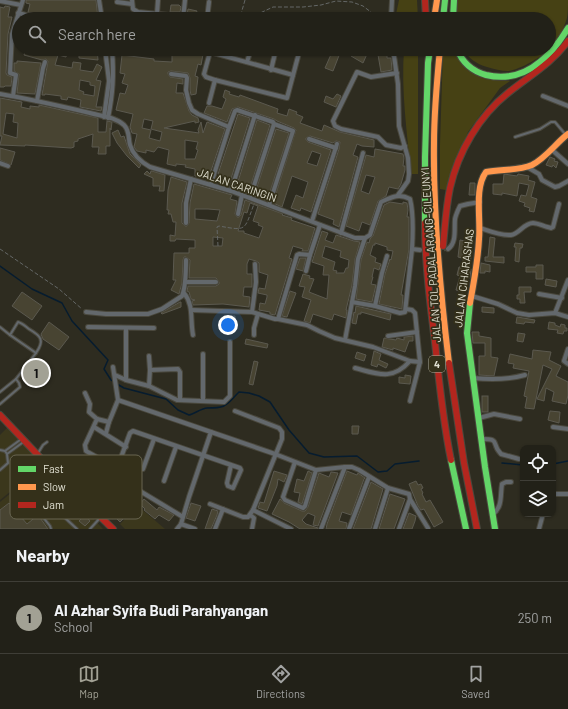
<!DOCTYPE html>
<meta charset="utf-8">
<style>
:root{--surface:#222118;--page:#2a2921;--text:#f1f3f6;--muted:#a2a3a2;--line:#3f3e37;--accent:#a2a194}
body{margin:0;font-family:Barlow,sans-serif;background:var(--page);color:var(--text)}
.controls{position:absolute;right:12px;bottom:12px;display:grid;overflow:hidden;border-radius:8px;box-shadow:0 1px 3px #0004}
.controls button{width:36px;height:36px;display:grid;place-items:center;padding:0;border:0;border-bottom:1px solid var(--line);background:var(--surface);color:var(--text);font:20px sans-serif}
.you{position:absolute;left:228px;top:325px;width:14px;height:14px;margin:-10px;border:3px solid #fff;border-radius:50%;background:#1a73e8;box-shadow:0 0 0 6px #1a73e833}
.badge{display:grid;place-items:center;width:26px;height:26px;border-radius:50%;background:var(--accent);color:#111;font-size:13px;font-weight:700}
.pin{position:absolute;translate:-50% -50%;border:2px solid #fff;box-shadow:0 1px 4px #0006}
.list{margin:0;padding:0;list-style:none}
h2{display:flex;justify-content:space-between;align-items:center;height:52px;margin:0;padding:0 16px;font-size:17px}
h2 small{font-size:13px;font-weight:400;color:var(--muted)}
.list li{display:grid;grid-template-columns:26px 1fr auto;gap:12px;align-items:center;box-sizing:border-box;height:72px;padding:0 16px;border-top:1px solid var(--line)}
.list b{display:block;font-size:15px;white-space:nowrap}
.list p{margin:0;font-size:13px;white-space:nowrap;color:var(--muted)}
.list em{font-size:13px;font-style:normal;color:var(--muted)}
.icon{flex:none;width:22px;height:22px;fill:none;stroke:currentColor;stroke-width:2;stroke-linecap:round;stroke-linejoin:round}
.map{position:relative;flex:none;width:568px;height:529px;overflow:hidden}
.search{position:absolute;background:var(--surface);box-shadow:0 1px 3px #0004;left:12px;right:12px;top:12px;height:44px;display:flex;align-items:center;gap:10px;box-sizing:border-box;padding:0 14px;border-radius:22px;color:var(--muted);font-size:15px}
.sheet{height:124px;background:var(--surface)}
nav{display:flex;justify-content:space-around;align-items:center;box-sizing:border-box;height:56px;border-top:1px solid var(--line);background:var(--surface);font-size:11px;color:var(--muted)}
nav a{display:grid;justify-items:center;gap:2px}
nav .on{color:var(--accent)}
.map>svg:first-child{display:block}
</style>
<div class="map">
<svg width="568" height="529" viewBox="0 0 568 529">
<rect width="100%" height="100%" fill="#2e2c20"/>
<!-- built -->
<g fill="#3b371c">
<path d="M 8,427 L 43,465 L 0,500 L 0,435 Z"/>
<path d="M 44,466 L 103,529 L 0,529 L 0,502 Z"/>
<path d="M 138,506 L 165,529 L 125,529 L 120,524 Z"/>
</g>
<!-- green -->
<g fill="#464114">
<path d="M 399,0 L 417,0 L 418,19 L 395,19 Z"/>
<path d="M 457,0 L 568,0 C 568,6 568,13 567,18 C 564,28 558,40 551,48 C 543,56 520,70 508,71 C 501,71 494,69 487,67 C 476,64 468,58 463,49 L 549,49 L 549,19 L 457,19 Z"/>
<path d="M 404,49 L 418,49 L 418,174 L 411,174 C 407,132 401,91 404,49 Z"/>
<path d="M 443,49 L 453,49 C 465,74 484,81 510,81 L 500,88 L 468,132 L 446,190 L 440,189 L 440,145 Z"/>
</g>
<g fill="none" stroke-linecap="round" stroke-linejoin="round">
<!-- stream -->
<g stroke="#061c2f" stroke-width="1.5">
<path d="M 0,266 L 32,289 L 62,303 L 72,321 L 108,360 L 104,369 L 111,380 L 114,382"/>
<path d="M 117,384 L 124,388 L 166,399 L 178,410 L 189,415 C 194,414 202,408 207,408 C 227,408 225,406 239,392 L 249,393 L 259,396 L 270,402 L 289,430 L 309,453 L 324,457 L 357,456 L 378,472 L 387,471 L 395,464 L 419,461"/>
<path d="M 502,463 L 523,465"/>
<path d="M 553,464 L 568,461"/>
</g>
</g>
<!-- building -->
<g fill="#484432" stroke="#5b594f" fill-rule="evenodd">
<path d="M 26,0 L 96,0 L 98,19 L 81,19 L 81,17 L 74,16 L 73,19 L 45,19 L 43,16 L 28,12 L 30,4 L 26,3 Z"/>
<path d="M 171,5 L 179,5 L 181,7 L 180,12 L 170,12 Z"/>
<path d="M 5,6 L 10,7 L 8,17 L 12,17 L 8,34 L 6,73 L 7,75 L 12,77 L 11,86 L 5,86 L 4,87 L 0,87 L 0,7 L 4,8 Z"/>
<path d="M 188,9 L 197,11 L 195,17 L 187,15 Z"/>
<path d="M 26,49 L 38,49 L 48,53 L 48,49 L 68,49 L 66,57 L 58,55 L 55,65 L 72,68 L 73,62 L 81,63 L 80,70 L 93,72 L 97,64 L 102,67 L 96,80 L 101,81 L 96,107 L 102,107 L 101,111 L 80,107 L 81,100 L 68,97 L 67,100 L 61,99 L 61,96 L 45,94 L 45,95 L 42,95 L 48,61 L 46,59 L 42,60 L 24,55 ZM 80,80 L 90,82 L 90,85 L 95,86 L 94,96 L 83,94 L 84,92 L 79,90 Z"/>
<path d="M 75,49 L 97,49 L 98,60 L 79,58 L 79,55 L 74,54 Z"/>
<path d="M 182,49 L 204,49 L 201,65 L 198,64 L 195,76 L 198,77 L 196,94 L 191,95 L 190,90 L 190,78 L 188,73 L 171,71 L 168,72 L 168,74 L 170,77 L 183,79 L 183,84 L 177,83 L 176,93 L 183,93 L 189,111 L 192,115 L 198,118 L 199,122 L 195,123 L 195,121 L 164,128 L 199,133 L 198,130 L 201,122 L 203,133 L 207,122 L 225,129 L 210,174 L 203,172 L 202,176 L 195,176 L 195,169 L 185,167 L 186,165 L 176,164 L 176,166 L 167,164 L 169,150 L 158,147 L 154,152 L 146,150 L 146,153 L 137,151 L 134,147 L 137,134 L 132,133 L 130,127 L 133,114 L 116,110 L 120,93 L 125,94 L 128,85 L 122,83 L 125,74 L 120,73 L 122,55 L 154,59 L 154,61 L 172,62 L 172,54 L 181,54 ZM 144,119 L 153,121 L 151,129 L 162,132 L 160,141 L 149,138 L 151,130 L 142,128 ZM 185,140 L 198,142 L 196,149 L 198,150 L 195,159 L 185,159 Z"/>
<path d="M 377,49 L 387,49 L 387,58 L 391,58 L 392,70 L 381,72 Z"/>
<path d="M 333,50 L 340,53 L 333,71 L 325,68 Z"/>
<path d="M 354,50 L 367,54 L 363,63 L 351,56 Z"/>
<path d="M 17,61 L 41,63 L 35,94 L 17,93 L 19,74 L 14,71 L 14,63 L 17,63 Z"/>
<path d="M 225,90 L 230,92 L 229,94 L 239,97 L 240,95 L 278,109 L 277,113 L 287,116 L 289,109 L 297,112 L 296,114 L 303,117 L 300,123 L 322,131 L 324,125 L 340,132 L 374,140 L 374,147 L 362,146 L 357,144 L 353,155 L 358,157 L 339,227 L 333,224 L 334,220 L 318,214 L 339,149 L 340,142 L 336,141 L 333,143 L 310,136 L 306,138 L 306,140 L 308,142 L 331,150 L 311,212 L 301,208 L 300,211 L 291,208 L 296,195 L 303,198 L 308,182 L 292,176 L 282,207 L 273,203 L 296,130 L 294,128 L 277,121 L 274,119 L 238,107 L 232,109 L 227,122 L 204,113 L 207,106 L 212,106 L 222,109 L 226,99 L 223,97 ZM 312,151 L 321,154 L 317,166 L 307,163 Z"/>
<path d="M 337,94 L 341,96 L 336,107 L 324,102 L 326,96 L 333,99 Z"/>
<path d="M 0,98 L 22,102 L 21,107 L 30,109 L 30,106 L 39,107 L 39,105 L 98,118 L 98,132 L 106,132 L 107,121 L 112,122 L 111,130 L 110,128 L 110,146 L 106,146 L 106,154 L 98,154 L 99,147 L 92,147 L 93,134 L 78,139 L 78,141 L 74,142 L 74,147 L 71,148 L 25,145 L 25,146 L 0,145 L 2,136 L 0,136 ZM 6,113 L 14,114 L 13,122 L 18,123 L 17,138 L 3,134 Z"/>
<path d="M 238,114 L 250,118 L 230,182 L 224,180 L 225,177 L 218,174 Z"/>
<path d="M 257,120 L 270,125 L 248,194 L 236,188 Z"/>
<path d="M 276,129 L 289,133 L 267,201 L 254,196 Z"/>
<path d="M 118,130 L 121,137 L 124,136 L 130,154 L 141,165 L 139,168 L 127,156 L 117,143 L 112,133 Z"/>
<path d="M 0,148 L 15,152 L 11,165 L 0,160 Z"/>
<path d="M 375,149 L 403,154 L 404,158 L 403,166 L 405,166 L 405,170 L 401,184 L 398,189 L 389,187 L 386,196 L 378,201 L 370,225 L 362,222 L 359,231 L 346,226 L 366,155 L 374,157 ZM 366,175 L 375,177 L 369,194 L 361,191 Z"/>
<path d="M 550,157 L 555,159 L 554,161 L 558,162 L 556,168 L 553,165 L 552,167 L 546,165 Z"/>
<path d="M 147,171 L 150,174 L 151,171 L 152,171 L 165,175 L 164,191 L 159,191 L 160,186 L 153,186 L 153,178 L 144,174 Z"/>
<path d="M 504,174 L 517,176 L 518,174 L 529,176 L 528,180 L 535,182 L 531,197 L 537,199 L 534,212 L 529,211 L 530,208 L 524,206 L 525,203 L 519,201 L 521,195 L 526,196 L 529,185 L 519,183 L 517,196 L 502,193 L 502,195 L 493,194 L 493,184 L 503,184 Z"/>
<path d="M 171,177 L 187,182 L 182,203 L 182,223 L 185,226 L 187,226 L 189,223 L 190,203 L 194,184 L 232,195 L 230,199 L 237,201 L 235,214 L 237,217 L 239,217 L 241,215 L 245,200 L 283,214 L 282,215 L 292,218 L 291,220 L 315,228 L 308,251 L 302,251 L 303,249 L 293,246 L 289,258 L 292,259 L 275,315 L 270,314 L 270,312 L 259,310 L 260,303 L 265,304 L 267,297 L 267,295 L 258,293 L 259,288 L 265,289 L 268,275 L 259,272 L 259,263 L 256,261 L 249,259 L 247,264 L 247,274 L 252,274 L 252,287 L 244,287 L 243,296 L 250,297 L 249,307 L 223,304 L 193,305 L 192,301 L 195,300 L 191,299 L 189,292 L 187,291 L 188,286 L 216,286 L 219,284 L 219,282 L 216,278 L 189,278 L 190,260 L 186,257 L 184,257 L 183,260 L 182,283 L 179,294 L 171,290 L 176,280 L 173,280 L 174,253 L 189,253 L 189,248 L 195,248 L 195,240 L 176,239 L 175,241 L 170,241 L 170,235 L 175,236 L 176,222 L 173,222 L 171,214 L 168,214 L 169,210 L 167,210 L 168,190 ZM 250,203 L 258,206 L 253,221 L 259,223 L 258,225 L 263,227 L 259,238 L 244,233 L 244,231 L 238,231 L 244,212 L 247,213 ZM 195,209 L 208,209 L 220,210 L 217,221 L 195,219 ZM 213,237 L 223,238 L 222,246 L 213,246 Z"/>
<path d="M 470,183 L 475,183 L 475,195 L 469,195 Z"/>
<path d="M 390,202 L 403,204 L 403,202 L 407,203 L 408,210 L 407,217 L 409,217 L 409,249 L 401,295 L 403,295 L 402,309 L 379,304 L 385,274 L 390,259 L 391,260 L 393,251 L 387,250 L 387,247 L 375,243 L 375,245 L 373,245 L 370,255 L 376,258 L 375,262 L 381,264 L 379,270 L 374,268 L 372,277 L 373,277 L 371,284 L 376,285 L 372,302 L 356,299 L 361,260 L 367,242 L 369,243 L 370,239 L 373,236 L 384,205 Z"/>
<path d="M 322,231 L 328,233 L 325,240 L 333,243 L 336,235 L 354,241 L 360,242 L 355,259 L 352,285 L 346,310 L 347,310 L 346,318 L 334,314 L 332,320 L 313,314 L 310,323 L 304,321 L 311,300 L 302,297 L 305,287 L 299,286 L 303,274 L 310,276 L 309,278 L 314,279 L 309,292 L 327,299 L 329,275 L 323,275 L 324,266 L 312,262 ZM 325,246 L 341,251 L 340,257 L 349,260 L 348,268 L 346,268 L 344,273 L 336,273 L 337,271 L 333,270 L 335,262 L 322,257 Z"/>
<path d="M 490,237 L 495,238 L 493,257 L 504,257 L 504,263 L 485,261 L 485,257 L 488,257 Z"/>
<path d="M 460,240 L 470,242 L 470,246 L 464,246 L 462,258 L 458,257 Z"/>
<path d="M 515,243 L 523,244 L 522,248 L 520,248 L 519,262 L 515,261 L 516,247 L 514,247 Z"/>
<path d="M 464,256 L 471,257 L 469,269 L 471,269 L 470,278 L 467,277 L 463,292 L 456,290 L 460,276 L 457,275 L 459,267 L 462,267 Z"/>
<path d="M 300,258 L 306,258 L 303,271 L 296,269 Z"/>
<path d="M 481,263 L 490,265 L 490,272 L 485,271 L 485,273 L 480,273 Z"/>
<path d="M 536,265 L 543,265 L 543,279 L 536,279 L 536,272 L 526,272 L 526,267 L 536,267 Z"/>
<path d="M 546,279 L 557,281 L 556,287 L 545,285 Z"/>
<path d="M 519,287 L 531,287 L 531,292 L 524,292 L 525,303 L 520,303 L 520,299 L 517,299 L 517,295 L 519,295 Z"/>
<path d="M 290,291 L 296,293 L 287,317 L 282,316 Z"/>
<path d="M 22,292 L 42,306 L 32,320 L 12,306 Z"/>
<path d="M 180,302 L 181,302 L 181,307 L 162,314 L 161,313 Z"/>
<path d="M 356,306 L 391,314 L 390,320 L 361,312 L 361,314 L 358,314 L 356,324 L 352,323 L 354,312 L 355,313 Z"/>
<path d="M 482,307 L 494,308 L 494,313 L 482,312 Z"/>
<path d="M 231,316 L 235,316 L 235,324 L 223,323 L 223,318 L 231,318 Z"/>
<path d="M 517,317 L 535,320 L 534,323 L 525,322 L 524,324 L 516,323 Z"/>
<path d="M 49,322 L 69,337 L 59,350 L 43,339 L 41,334 Z"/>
<path d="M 549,322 L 555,323 L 555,325 L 560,327 L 561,324 L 565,325 L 565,328 L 567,328 L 567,331 L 564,331 L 563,334 L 557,333 L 558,330 L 548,329 Z"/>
<path d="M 472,332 L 479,332 L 479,336 L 491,338 L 491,357 L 498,358 L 494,376 L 479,375 L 479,356 L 485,356 L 485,343 L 473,343 Z"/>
<path d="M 518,333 L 525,334 L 523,342 L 517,341 Z"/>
<path d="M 413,336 L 413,341 L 409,341 L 405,352 L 393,348 L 393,350 L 382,347 L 384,338 L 396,340 L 397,338 L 404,340 L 404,337 Z"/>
<path d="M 246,339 L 268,344 L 267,348 L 245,344 Z"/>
<path d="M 533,350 L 551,352 L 549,360 L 561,366 L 556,376 L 568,382 L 568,395 L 566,404 L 552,401 L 554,392 L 546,388 L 544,401 L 537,399 L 552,369 L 543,365 L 534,409 L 525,408 L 527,397 L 524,396 L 529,371 L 513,368 L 514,364 L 508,363 L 510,354 L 532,359 Z"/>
<path d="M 374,351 L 381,354 L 379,360 L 388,364 L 386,368 L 378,364 L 377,367 L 371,365 Z"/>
<path d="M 357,352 L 366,355 L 364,361 L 355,358 Z"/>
<path d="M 35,361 L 48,371 L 38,385 L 25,375 Z"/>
<path d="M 254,361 L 258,362 L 253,385 L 249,384 Z"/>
<path d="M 405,375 L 411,376 L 410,384 L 399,383 L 399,377 L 405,378 Z"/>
<rect x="482" y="396" width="6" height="16"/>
<path d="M 550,411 L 560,412 L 559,423 L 548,420 Z"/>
<path d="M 352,426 L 359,426 L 358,434 L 352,434 Z"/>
<path d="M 274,471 L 287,475 L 284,482 L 278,479 L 277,486 L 267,511 L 258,508 L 260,502 L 264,503 Z"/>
<path d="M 308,471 L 312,473 L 302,504 L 298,502 L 300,493 L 294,492 L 297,479 L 304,481 Z"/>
<path d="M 347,471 L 357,475 L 358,473 L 365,478 L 364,479 L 351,515 L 342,512 L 339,521 L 347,523 L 346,529 L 326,529 L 327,524 Z"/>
<path d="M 331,472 L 338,473 L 318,526 L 313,525 L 315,516 L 308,513 L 302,520 L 306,524 L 318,528 L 318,529 L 300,529 L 289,522 L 272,514 L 280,499 L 284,503 L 302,511 L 305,511 L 308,507 L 319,473 L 329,477 Z"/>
<path d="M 416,481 L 418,485 L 421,484 L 423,488 L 421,489 L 423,493 L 422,494 L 426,502 L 430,500 L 443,522 L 434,527 L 424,509 L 421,510 L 418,506 L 409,484 Z"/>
<path d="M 371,482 L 383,489 L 371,529 L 353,529 Z"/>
<path d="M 390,494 L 405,499 L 394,529 L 379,529 Z"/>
<path d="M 144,499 L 157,510 L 159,507 L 174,515 L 169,521 L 159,515 L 155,519 L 144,510 L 145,509 L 140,504 Z"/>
<path d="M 111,502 L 119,509 L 120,508 L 121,509 L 122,508 L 126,511 L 121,517 L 123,519 L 120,522 L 115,517 L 113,519 L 103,510 Z"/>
<path d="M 9,503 L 27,524 L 38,515 L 48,529 L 0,529 L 0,510 Z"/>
<path d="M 191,503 L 201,506 L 195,521 L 186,518 Z"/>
<path d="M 212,509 L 218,511 L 217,515 L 211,529 L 205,529 Z"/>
<path d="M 409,513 L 416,516 L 415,521 L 412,529 L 403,529 Z"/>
<path d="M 85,515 L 90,521 L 85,526 L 79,521 Z"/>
</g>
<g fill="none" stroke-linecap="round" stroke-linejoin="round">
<!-- street-tunnel -->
<path stroke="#49473b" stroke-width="4" stroke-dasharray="4 2" stroke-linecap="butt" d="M 426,250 L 448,249"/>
<defs>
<g id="lane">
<path d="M 515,137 L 540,129 L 551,122 L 555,122 L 565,134"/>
<path d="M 18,322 C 22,323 25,326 29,329 C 41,336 45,340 36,353 L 10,335 Z"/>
<path d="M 0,327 L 10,335"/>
<path d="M 0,392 L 16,379 L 36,353"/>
<path d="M 0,404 L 20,387 L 19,383 L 16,379"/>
<path d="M 0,450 L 5,451 L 7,454 L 8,463 L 0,470"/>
<path d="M 5,451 L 20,440"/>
<path d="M 38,453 L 43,445 L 47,442"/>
<path d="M 7,454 L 22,443"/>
<path d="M 67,480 L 75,461"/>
<path d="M 25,517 L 34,511 L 38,511 L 50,526 L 51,529"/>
<path d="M 64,517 L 77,529"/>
<path d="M 90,529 L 100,518"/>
</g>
<g id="street">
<path d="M 99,0 L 102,19"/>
<path d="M 132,0 L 133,9 L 138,12 L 169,15"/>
<path d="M 0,1 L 21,5"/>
<path d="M 117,2 L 132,4"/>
<path d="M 18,13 L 42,19"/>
<path d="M 157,14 L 158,0"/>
<path d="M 168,19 L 169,15 L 184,19"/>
<path d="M 183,19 L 185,0"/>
<path d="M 207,19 L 209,2"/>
<path d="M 391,19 L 392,0"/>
<path d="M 210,49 L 210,52 L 293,75"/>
<path d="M 393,49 L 398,84 L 399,126 L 408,158 L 409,174 L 408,181 L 398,195"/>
<path d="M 210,52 L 204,74 L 206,77 L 215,80 L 287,98 L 300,49"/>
<path d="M 226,56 L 228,49"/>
<path d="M 247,62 L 251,49"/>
<path d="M 271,70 L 276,49"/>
<path d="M 397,73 L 371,77 L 357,72 L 333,121 L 335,126 L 341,129 L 378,137 L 386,145 L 401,148 L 405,146"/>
<path d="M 171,74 L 186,76 L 187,78 L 186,90 L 189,103 L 192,110 L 198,114 L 229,127 L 211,184"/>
<path d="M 0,94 C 30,99 60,106 90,113 C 101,116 115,117 124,125 C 130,131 128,138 130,145 C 133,155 141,162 150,167 L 231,191 L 355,238 L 365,238 L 370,235 L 381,202 C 392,197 399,193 410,199 C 414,215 413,233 412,249 L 420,250"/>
<path d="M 13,96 L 16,75 L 10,73 L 12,34 L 23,0"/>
<path d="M 543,96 L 568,106"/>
<path d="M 37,101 L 43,68 L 45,62"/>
<path d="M 209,103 L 215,80"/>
<path d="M 104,117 L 109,81 L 105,49"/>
<path d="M 108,118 C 113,93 114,75 112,49"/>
<path d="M 229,127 L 235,111 L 237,110 L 273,122 L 274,124 L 293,131 L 269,205"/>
<path d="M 309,139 L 336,148"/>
<path d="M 551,149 L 568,164"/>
<path d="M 0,163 L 8,166"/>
<path d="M 527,167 L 539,174 L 542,180 L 555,187 L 559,186 L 568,181"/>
<path d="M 231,191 L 255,115"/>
<path d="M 250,198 L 274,124"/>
<path d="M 238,214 L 242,195"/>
<path d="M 312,221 L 337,144"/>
<path d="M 186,223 L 186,203 L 191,179"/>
<path d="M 480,228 C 489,231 501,236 511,235 C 519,234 524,223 533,223 C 538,223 545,227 551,228 L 553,227 L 559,204"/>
<path d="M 341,233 L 363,153"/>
<path d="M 448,249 C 457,243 454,228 455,219 C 456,214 458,210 460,206 L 468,204 L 480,202"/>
<path d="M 306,271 L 310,255"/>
<path d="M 185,282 L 216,282"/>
<path d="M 184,293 C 194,305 190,320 193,335"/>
<path d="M 539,294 L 562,298"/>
<path d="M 472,296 L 498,304 L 517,313 L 529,315 L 555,313 L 568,317"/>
<path d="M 352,302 L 375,306 L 382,273 L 387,256"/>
<path d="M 375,306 L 400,313 L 405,312 L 412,249"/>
<path d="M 406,309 L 412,310 L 415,313 L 420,362 L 410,401"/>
<path d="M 191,310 L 252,312 L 275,319 L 278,319 L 297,255 L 299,254 L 310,255 L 320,225"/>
<path d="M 86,312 L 106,314 L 148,314 L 162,309 L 182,296 C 186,286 186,271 186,260"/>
<path d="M 252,312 L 256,282 L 255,264"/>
<path d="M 555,313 L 568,280"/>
<path d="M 278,319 L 307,325 L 319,331 L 335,338 L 373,347 L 410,361 L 420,362"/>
<path d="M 88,327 L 154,328"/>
<path d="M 126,328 L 126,380"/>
<path d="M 254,335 L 254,328 L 258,314"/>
<path d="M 388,336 L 417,332"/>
<path d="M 345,340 L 355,286 L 358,259 L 365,238"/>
<path d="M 568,349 L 564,361 L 568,364"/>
<path d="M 203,354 L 203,401"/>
<path d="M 149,356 L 150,370"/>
<path d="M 113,367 L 118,400 L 211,432 L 189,497 L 181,524 L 177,529"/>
<path d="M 355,368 C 378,374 392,381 410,361"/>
<path d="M 115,375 L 126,380 L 149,386 L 177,400 L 224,402 L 230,396 L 230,342"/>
<path d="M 473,378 C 491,380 507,380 525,375"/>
<path d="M 149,386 L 150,370 L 178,369 L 180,372 L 180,400"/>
<path d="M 85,393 L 90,404 L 89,412 L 97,419 L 85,445 L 86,451 L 109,464 L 116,471 L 120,479 L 183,517"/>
<path d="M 479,418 L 494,414 L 520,419"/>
<path d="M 97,419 L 109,422 L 118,400"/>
<path d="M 94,427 L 126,447"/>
<path d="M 553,427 L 568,429"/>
<path d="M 211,432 L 275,454 L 316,470 L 305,506 L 303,508 L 285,500 L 283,497 L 295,462"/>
<path d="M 106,433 L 109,422"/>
<path d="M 481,439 C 502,439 490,443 501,454 L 519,459"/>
<path d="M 143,469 L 154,439"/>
<path d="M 316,470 L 345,467 L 352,467 L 359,470 L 388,488 L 409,494 L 410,499 L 399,529"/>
<path d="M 116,471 L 130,433 L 133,431 L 240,468 L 241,470 L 233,488 L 228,486 L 227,483 L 231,465"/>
<path d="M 164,481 L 176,447"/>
<path d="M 553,494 L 568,494"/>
<path d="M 410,499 L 428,528"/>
<path d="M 210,504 L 243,517 L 248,517 L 253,510 L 282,439 L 282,432 L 279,428 L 235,411"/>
<path d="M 253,510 L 291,529"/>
<path d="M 250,515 L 254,518 L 252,529"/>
<path d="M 492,515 C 503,507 500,496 502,484 L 506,482 L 511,482"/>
<path d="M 181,524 L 195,529"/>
<path d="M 215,529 L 223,509"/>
<path d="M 321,529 L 345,467"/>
<path d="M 349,529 L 369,477"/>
<path d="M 375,529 L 388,488"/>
<path d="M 539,529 L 543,514"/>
</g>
<g id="fast">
<path d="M 443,19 L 445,0"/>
<path d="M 453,19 L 454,0"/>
<path d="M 457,49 C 462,62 472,71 486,75 C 524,84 550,58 568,28"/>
<path d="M 425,223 L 425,157 L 428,63 L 430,49"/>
<path d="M 470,303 L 467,333 L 485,467 L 495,529"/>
<path d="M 451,460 L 466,529"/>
</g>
<g id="slow">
<path d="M 434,19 L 437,0"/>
<path d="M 440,49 C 437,80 434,111 434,143 C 433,216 440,290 449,363"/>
<path d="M 470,303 C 474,282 478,260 479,239 C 481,219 474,188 486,172 C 501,169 518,171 532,165 C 546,158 556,143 568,134"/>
</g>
<g id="jam">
<path d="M 425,0 L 426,19"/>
<path d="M 425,223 C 425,262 430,302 435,342 C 439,382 443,421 451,460"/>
<path d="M 443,246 C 445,227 446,207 450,188 C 458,152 479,116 508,93 C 529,76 552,63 568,41"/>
<path d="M 449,363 L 464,463 L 477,529"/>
<path d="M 0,415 L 51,469 L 113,529"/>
</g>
</defs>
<!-- lane casing -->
<use href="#lane" stroke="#4a483d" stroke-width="4"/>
<!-- street casing -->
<use href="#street" stroke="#4a483d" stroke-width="6"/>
<!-- fast casing -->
<use href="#fast" stroke="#4a483d" stroke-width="8"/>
<!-- slow casing -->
<use href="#slow" stroke="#4a483d" stroke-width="8"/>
<!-- jam casing -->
<use href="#jam" stroke="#4a483d" stroke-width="8"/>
<!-- path -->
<g stroke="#646766" stroke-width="1" stroke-dasharray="4 2" stroke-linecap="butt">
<path d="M 245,0 L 241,14 L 243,16 L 258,14 L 273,7 L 303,7 L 321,5 L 336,1 L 352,2 L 363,6 L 380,19"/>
<path d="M 218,246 L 217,227 L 219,226 C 247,231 244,231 254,204"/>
<path d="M 0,249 L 59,289 L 82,309"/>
</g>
<!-- lane -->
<use href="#lane" stroke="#63686c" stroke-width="2"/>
<!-- street -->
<use href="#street" stroke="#63686c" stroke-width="4"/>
<!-- fast -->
<use href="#fast" stroke="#63d668" stroke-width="6"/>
<!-- slow -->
<use href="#slow" stroke="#ff974d" stroke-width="6"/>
<!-- jam -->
<use href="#jam" stroke="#b3261e" stroke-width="6"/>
</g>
<g text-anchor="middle" stroke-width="3.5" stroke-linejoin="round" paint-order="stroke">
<!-- shield labels -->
<rect fill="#34301a" stroke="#adab9b" stroke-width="1" x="429" y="356" width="16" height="16" rx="3"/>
<g font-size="10" font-weight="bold" fill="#e1e0d2">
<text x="437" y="368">4</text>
</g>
<!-- street labels -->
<g font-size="11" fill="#e1e0d2" stroke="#34301a">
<text transform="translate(237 185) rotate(19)" y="4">JALAN CARINGIN</text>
<text transform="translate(431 255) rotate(-94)" y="4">JALAN TOL PADALARANG–CILEUNYI</text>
<text transform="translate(464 278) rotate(-83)" y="4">JALAN CIHARASHAS</text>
</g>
</g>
<!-- legend -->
<rect x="10" y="455" width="132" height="64" rx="6" fill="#34301a" stroke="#686551" stroke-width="1"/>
<rect x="18" y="466" width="18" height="6" fill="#63d668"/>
<rect x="18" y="484" width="18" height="6" fill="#ff974d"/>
<rect x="18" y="502" width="18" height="6" fill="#b3261e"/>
<g font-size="11" fill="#e1e0d2">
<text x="43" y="473">Fast</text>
<text x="43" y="491">Slow</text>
<text x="43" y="509">Jam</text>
</g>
</svg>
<div class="controls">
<button><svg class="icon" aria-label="locate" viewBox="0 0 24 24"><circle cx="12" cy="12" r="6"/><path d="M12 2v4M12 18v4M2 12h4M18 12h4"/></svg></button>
<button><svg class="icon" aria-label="layers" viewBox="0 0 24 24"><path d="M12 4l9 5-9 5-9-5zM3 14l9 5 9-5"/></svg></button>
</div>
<div class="you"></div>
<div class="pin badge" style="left:36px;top:373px">1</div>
<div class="search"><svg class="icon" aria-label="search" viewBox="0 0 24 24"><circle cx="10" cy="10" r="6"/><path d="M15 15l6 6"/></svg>Search here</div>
</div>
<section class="sheet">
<h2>Nearby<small></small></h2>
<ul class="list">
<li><span class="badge">1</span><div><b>Al Azhar Syifa Budi Parahyangan</b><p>School</p></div><em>250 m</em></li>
</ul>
</section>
<nav>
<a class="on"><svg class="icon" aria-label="map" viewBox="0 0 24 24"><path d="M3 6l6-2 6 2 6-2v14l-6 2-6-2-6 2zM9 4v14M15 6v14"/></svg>Map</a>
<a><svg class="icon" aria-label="directions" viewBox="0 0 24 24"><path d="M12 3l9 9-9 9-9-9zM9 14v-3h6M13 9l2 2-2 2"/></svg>Directions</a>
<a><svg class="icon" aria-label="saved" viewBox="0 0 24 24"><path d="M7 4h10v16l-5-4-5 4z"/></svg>Saved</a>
</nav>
